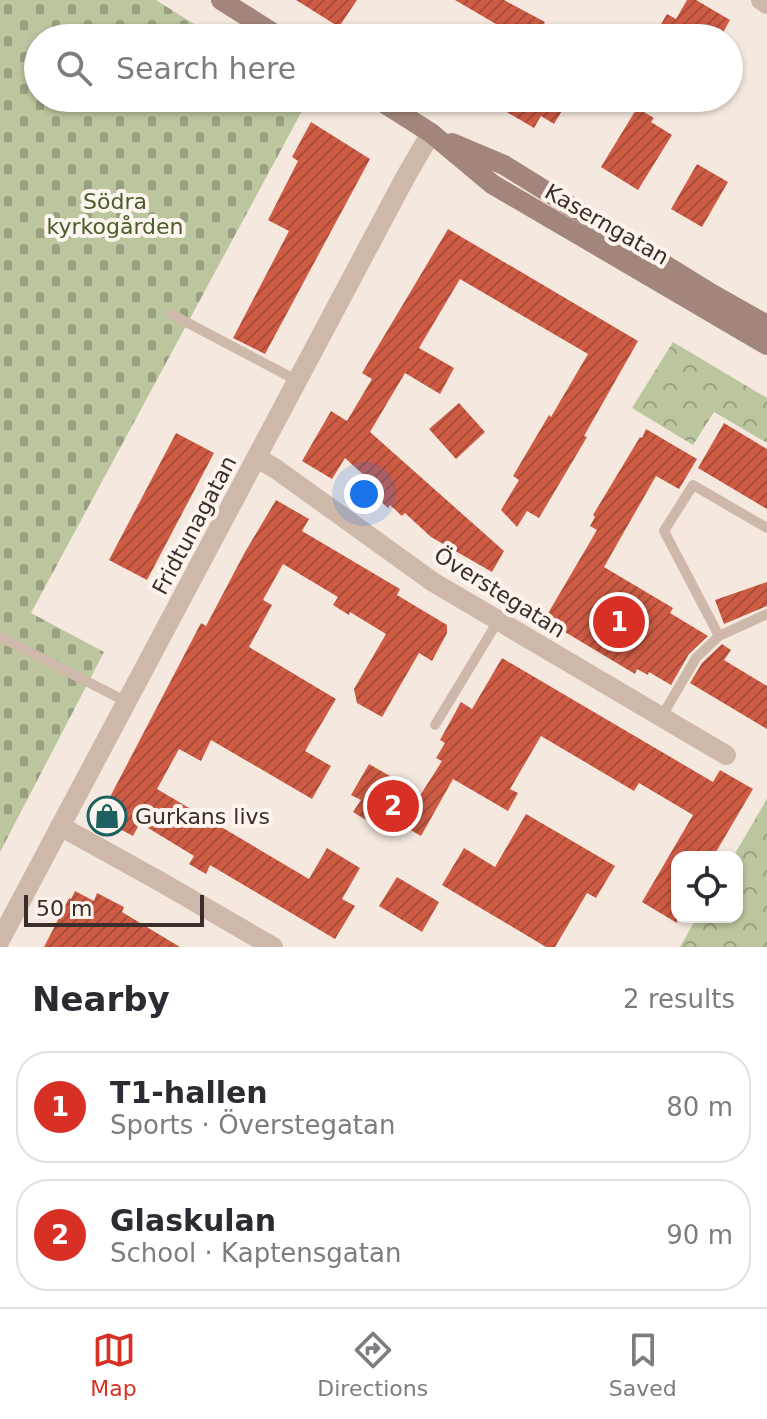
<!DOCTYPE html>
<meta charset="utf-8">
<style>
:root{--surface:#fff;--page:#f7f7f7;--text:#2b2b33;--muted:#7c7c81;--line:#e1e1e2;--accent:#d93025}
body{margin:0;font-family:"DejaVu Sans",sans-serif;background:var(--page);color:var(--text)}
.controls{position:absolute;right:24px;bottom:24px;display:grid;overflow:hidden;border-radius:16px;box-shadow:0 2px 6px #0004}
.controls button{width:72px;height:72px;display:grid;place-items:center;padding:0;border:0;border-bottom:2px solid var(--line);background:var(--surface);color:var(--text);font:40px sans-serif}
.scale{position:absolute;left:24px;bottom:20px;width:180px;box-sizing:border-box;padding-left:8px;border:4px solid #3b2e2a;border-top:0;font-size:22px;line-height:28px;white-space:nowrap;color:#3b2e2a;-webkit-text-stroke:6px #fcf4ed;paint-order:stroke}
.you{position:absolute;left:364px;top:494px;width:28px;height:28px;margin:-20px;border:6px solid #fff;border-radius:50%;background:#1a73e8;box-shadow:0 0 0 12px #1a73e833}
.badge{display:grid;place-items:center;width:52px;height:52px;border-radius:50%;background:var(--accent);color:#fff;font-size:26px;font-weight:700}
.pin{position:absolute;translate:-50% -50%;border:4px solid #fff;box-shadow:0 2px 8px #0006}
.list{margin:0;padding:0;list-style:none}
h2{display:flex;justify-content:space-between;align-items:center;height:104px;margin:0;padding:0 32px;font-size:34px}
h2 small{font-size:26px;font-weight:400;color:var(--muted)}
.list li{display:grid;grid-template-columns:52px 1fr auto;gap:24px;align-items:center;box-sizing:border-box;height:112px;margin:0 16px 16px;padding:0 16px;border:2px solid var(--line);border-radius:32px}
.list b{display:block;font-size:30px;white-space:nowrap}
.list p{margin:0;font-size:26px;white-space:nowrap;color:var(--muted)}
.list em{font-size:26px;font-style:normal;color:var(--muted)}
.icon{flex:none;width:44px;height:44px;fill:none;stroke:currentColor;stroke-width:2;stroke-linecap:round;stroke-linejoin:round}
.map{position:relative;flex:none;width:767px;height:947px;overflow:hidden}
.search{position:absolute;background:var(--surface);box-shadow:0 2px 6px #0004;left:24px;right:24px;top:24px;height:88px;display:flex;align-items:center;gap:20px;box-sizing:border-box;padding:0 28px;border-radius:44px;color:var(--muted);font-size:30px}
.sheet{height:360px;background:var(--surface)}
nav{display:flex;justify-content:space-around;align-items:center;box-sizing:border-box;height:112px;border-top:2px solid var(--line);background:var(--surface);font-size:22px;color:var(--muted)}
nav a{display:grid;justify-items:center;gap:4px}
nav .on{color:var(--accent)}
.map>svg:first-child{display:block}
</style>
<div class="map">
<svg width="767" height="947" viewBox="0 0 767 947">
<defs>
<pattern id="forest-crowns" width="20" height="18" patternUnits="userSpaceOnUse" patternTransform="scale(2)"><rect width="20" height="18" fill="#bbc59e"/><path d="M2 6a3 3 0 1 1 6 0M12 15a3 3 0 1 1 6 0" fill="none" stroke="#99a081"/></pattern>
<pattern id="cemetery-stones" width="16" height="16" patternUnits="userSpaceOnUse" patternTransform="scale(2)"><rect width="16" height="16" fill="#bbc59e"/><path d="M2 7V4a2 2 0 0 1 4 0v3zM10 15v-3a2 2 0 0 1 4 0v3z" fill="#99a081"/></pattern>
<pattern id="building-hatch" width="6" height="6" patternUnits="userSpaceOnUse" patternTransform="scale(2)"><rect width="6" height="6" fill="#ce5b44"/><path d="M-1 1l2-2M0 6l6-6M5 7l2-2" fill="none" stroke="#a84c39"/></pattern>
</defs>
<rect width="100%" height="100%" fill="#f5e9df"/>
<!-- forest -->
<g fill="url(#forest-crowns)">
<path d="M 673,342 L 767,398 L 767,443 L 714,412 L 693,445 L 632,408 Z"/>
<path d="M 767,799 L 767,947 L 680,947 L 697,917 L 737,917 L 737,857 L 733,857 Z"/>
</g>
<!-- cemetery -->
<path fill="url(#cemetery-stones)" d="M 0,0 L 156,0 L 216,38 L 38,38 L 38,98 L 309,98 L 31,613 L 104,652 L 0,852 Z"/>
<!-- building -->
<g fill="url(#building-hatch)">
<path d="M 296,0 L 357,0 L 339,27 Z"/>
<path d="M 455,0 L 504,0 L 545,22 L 544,24 L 567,38 L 520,38 Z"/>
<path d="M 687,0 L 696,0 L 730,20 L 720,38 L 653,38 L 667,14 L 676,19 Z"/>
<path d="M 483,98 L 552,98 L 565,106 L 554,124 L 541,116 L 534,128 Z"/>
<path d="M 637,108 L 654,118 L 651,122 L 672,135 L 638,190 L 601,167 Z"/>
<path d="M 311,122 L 370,159 L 265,354 L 233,338 L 289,231 L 268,220 L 298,161 L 292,157 Z"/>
<path d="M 697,164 L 728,182 L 702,227 L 671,209 Z"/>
<path d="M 448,229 L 638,341 L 584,436 L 587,437 L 539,518 L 527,511 L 517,527 L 501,510 L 519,480 L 513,476 L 549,415 L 551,417 L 588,354 L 460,279 L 419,348 L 454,368 L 440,394 L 405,373 L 370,432 L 504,551 L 492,572 L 431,537 L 405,513 L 402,516 L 390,505 L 388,508 L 373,494 L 379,489 L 345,458 L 332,479 L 302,461 L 331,411 L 347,421 L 372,379 L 362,373 Z"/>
<path d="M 459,403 L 485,432 L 456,459 L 429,429 Z"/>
<path d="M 724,423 L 767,449 L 767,509 L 698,468 Z"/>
<path d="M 646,429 L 697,459 L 679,489 L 656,476 L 604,567 L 673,608 L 670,613 L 708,636 L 689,654 L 671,685 L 649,672 L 648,675 L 637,669 L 635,674 L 555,626 L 558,621 L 547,615 L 597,530 L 590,526 L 595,517 L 593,515 L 640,437 L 642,438 Z"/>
<path d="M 176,433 L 214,453 L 147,580 L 109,560 Z"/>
<path d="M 276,500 L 309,519 L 302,531 L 400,589 L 397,595 L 447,625 L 447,633 L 432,661 L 419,653 L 382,717 L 357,703 L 354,689 L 386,634 L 350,612 L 349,615 L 333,605 L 338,597 L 283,564 L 263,600 L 272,605 L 249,647 L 336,699 L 305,751 L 331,766 L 312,799 L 211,740 L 201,761 L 179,749 L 157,789 L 309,879 L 327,848 L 360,868 L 342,899 L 355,906 L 335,939 L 210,865 L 206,874 L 189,864 L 194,856 L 140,823 L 133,836 L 99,818 L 201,623 L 206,626 L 245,552 Z"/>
<path d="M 767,582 L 767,606 L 724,624 L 715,600 Z"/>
<path d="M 722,644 L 731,650 L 724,660 L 767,686 L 767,729 L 690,683 L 702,663 Z"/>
<path d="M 502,658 L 713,782 L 720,770 L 753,789 L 713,857 L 677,857 L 677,923 L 642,902 L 693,815 L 639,783 L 634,791 L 541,736 L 510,789 L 518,793 L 508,811 L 453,779 L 421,836 L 378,811 L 371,823 L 353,812 L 361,800 L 351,795 L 369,764 L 421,794 L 442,761 L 436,758 L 445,743 L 440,740 L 461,702 L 472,709 Z"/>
<path d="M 526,814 L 615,866 L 596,898 L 587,893 L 555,947 L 546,947 L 442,885 L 464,848 L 495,867 Z"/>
<path d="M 397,877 L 439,902 L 422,932 L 379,906 Z"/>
<path d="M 75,891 L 94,901 L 97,893 L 124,907 L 122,912 L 180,947 L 44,947 L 69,898 L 71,899 Z"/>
</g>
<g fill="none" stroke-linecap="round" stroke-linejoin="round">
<!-- lane -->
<g stroke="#ceb8aa" stroke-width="10">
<path d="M 171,314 L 298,381"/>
<path d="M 719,636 L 664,531 L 693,485 L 767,528"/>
<path d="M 0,637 L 127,702"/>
<path d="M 662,716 L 696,658 L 719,636 L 767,614"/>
<path d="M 435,725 L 498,621"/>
</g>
<!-- street -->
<g stroke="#ceb8aa" stroke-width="20">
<path d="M 761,0 L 767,4"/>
<path d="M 257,458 L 276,469 L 433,582 L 726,755"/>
<path d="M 60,826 L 161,882 L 273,947"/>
<path d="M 0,940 L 406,176 L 431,133"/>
</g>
<!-- secondary -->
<g stroke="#a2867b" stroke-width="20">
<path d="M 221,0 L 281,38"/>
<path d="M 376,98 L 431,133 L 492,184 L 767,345"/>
<path d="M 452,143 L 504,165 L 712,294 L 767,325"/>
</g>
</g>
<!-- icons -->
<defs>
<symbol id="shop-ring" viewBox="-11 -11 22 22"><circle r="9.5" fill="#fcf4ed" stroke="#1c6060" stroke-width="1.5"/><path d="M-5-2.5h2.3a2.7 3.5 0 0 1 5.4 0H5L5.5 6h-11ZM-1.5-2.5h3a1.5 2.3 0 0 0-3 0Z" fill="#1c6060"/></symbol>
</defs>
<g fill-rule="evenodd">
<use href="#shop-ring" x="85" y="794" width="44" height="44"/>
</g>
<g text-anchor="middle" stroke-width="8" stroke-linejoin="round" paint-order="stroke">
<!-- park labels -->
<g font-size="22" fill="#4d5c2b" stroke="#fcf4ed">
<text x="115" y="209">Södra<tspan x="115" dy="25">kyrkogården</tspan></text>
</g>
<!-- street labels -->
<g font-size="22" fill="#3b2e2a" stroke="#fcf4ed">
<text transform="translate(607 224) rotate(30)" y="8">Kaserngatan</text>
<text transform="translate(194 525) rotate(-62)" y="8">Fridtunagatan</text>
<text transform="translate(500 592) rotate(32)" y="8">Överstegatan</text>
</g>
<!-- poi labels -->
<g font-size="22" fill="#3b2e2a" stroke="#fcf4ed" text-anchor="start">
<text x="135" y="824">Gurkans livs</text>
</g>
</g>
</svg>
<div class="controls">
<button><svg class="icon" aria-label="locate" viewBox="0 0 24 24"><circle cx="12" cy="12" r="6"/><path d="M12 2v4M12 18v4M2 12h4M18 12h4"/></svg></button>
</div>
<div class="scale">50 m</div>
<div class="you"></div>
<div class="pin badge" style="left:619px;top:622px">1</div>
<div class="pin badge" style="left:393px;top:806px">2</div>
<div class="search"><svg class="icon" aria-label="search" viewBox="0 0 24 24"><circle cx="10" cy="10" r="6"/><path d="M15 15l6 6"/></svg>Search here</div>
</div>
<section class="sheet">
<h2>Nearby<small>2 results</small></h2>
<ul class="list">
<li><span class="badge">1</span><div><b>T1-hallen</b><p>Sports · Överstegatan</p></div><em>80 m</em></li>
<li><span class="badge">2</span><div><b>Glaskulan</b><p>School · Kaptensgatan</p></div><em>90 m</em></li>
</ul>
</section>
<nav>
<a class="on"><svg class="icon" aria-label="map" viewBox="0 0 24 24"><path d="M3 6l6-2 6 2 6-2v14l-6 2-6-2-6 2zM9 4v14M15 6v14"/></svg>Map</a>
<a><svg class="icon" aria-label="directions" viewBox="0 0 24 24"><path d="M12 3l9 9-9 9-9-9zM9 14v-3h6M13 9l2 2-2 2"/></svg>Directions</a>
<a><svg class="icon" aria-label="saved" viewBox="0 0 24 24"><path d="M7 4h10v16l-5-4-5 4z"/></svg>Saved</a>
</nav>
